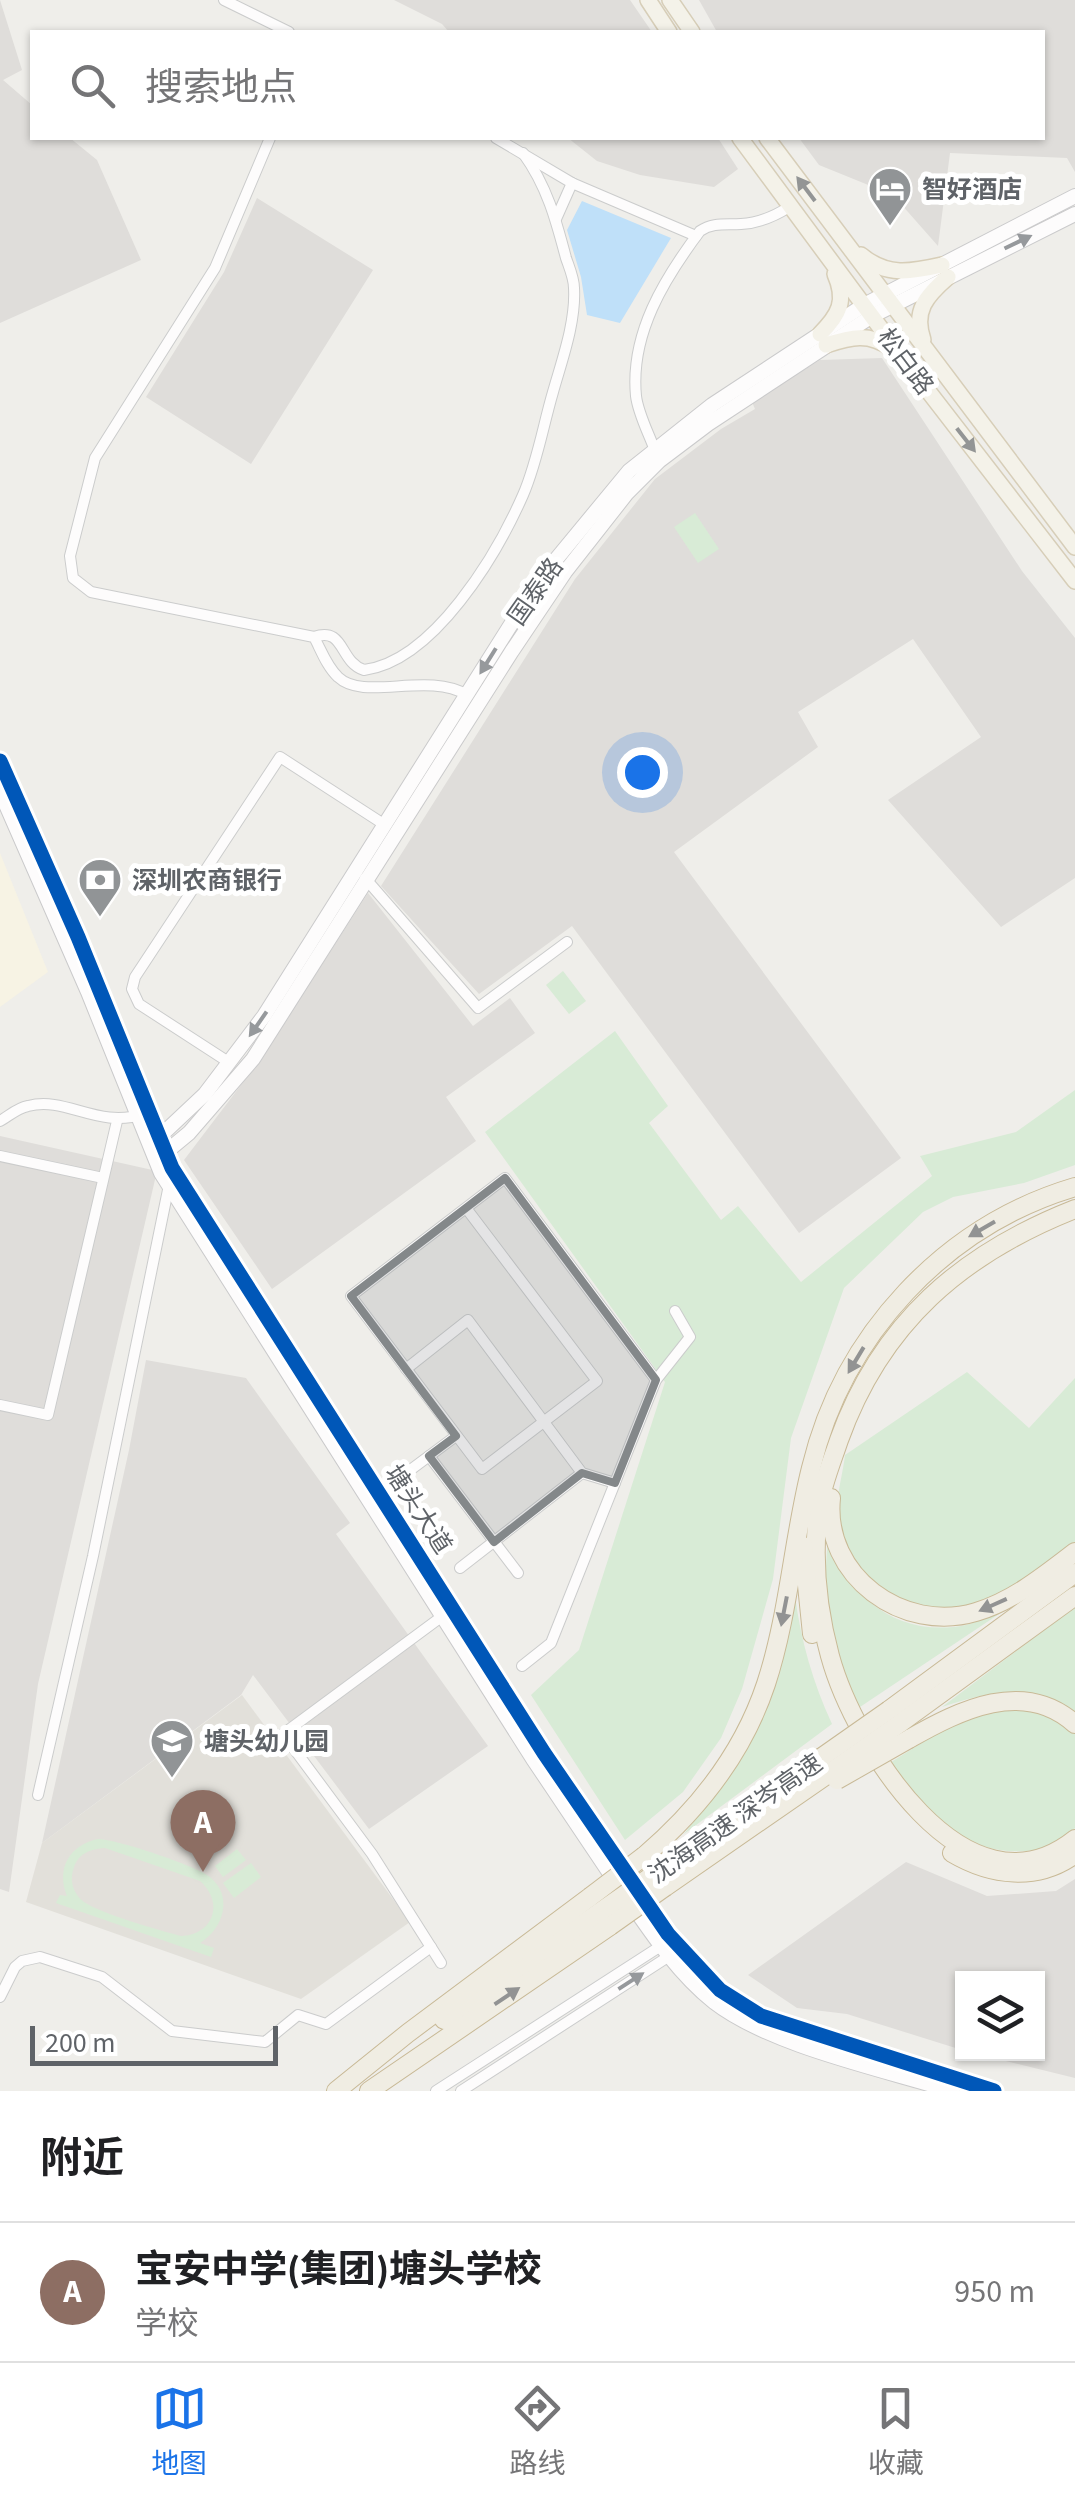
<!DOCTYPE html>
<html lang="zh">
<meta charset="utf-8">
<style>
:root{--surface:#fff;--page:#f2f2f2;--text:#202124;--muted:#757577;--line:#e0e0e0;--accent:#1a73e8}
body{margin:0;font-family:"Source Sans 3","Noto Sans SC",sans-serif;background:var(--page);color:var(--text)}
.controls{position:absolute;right:30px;bottom:30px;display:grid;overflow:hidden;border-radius:0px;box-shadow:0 2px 8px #0004}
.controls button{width:90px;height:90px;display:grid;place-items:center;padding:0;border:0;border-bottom:2px solid var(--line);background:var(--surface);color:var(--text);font:50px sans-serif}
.scale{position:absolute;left:30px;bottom:25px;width:248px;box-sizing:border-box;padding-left:10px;border:5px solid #5f6368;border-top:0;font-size:28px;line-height:35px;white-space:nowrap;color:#5f6368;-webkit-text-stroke:8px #fff;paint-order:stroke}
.you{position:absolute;left:642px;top:772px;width:35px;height:35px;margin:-25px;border:8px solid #fff;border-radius:50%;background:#1a73e8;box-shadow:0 0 0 15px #1a73e833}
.badge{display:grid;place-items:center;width:65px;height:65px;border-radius:50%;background:var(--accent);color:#fff;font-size:32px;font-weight:700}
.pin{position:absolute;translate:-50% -82px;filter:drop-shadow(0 2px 5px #0008)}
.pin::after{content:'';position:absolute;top:52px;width:35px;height:30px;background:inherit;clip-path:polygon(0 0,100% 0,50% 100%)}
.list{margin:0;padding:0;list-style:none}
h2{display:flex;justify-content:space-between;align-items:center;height:130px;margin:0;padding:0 40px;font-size:42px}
h2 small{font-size:32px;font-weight:400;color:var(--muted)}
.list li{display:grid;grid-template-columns:65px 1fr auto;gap:30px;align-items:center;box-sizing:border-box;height:140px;padding:0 40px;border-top:2px solid var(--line)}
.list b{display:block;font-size:38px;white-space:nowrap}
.list p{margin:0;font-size:32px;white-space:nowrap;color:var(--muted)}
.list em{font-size:32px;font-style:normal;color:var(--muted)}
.icon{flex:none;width:55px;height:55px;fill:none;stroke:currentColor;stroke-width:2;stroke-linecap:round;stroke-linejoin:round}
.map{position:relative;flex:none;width:1075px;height:2091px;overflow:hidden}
.search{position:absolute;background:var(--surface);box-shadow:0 2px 8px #0004;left:30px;right:30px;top:30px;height:110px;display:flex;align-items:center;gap:25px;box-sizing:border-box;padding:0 35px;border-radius:0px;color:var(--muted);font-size:38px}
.sheet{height:270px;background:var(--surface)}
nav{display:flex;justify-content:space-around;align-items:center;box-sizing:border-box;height:140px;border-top:2px solid var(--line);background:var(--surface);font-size:28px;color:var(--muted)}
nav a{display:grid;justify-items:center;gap:5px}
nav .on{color:var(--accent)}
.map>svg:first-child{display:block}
</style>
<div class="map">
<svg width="1075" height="2091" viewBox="0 0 1075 2091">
<rect width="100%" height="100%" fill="#efeeea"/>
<!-- commercial -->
<path fill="#f7f3e4" d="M 0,853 L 48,972 L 0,1007 Z"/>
<!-- industrial -->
<g fill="#dfddda">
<path d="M 0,0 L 22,70 L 3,80 L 32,105 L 32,138 L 70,138 L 97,160 L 141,260 L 0,323 Z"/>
<path d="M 394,0 L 630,0 L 652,32 L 449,32 L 442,24 Z"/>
<path d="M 699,0 L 1075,0 L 1075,172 L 1067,158 L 950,153 L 938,246 L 893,195 L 819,165 L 799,138 L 1042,138 L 1042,32 L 717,32 Z"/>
<path d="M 568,138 L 718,138 L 738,169 L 714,187 L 640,175 L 597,161 Z"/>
<path d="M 257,198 L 373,270 L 251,464 L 146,397 L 224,272 Z"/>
<path d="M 882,358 L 1022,571 L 1075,638 L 1075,878 L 1001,927 L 888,800 L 981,737 L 913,639 L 798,712 L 818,747 L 674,852 L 901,1158 L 799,1233 L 572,926 L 479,994 L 381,886 L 575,579 L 655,479 L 721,429 L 755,409 L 752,402 L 820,360 Z"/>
<path d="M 368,893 L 473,1026 L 510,998 L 535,1033 L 446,1097 L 476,1141 L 272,1289 L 184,1160 L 263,1056 Z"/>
<path d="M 0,1136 L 157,1171 L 38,1684 L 9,1892 L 0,1889 Z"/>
<path d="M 146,1360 L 246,1378 L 350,1523 L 336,1534 L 488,1746 L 369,1829 L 253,1675 L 241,1695 L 42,1843 L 129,1450 Z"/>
<path d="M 906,1862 L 987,1896 L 1056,1891 L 1075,1879 L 1075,2078 L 977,2054 L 1038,2054 L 1038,1978 L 962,1978 L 962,2050 L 847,2014 L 797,2008 L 748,1975 Z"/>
</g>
<!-- education -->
<path fill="#e2e0da" d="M 242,1695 L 410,1922 L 301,1999 L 26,1902 L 42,1843 Z"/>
<!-- green -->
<g fill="#d8ebd6" fill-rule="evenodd">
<path d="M 695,513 L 719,549 L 698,563 L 674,527 Z"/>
<path d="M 563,971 L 586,1001 L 569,1014 L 546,985 Z"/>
<path d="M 615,1031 L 668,1106 L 649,1123 L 721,1220 L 738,1206 L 801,1282 L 932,1176 L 920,1156 L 1016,1132 L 1075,1090 L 1075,1165 L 1024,1183 L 953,1197 L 923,1212 L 844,1288 L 791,1438 L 773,1579 L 742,1689 L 721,1738 L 683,1792 L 625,1840 L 531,1695 L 579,1650 L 665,1382 L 485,1132 Z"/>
<path d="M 967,1372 L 1029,1428 L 1075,1378 L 1075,1543 C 1046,1565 1012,1594 976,1604 C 911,1622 850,1583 838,1517 C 835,1499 843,1474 845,1455 Z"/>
<path d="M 828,1540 C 849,1594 891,1633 953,1627 C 970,1626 989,1617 1005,1610 L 857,1709 C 835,1646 820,1609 828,1540 Z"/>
<path d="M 795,1596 C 801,1641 813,1683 832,1724 L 684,1834 C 709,1801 737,1768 756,1731 C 777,1690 784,1641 795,1596 Z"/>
<path d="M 1075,1607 L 1075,1715 C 1032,1681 991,1691 942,1707 Z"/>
<path d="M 1008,1707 L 1041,1710 L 1075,1734 L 1075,1828 C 1063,1843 1046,1850 1027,1851 C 961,1856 928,1810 888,1764 L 952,1724 Z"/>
<path d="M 98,1839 C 116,1839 197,1866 210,1877 C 234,1897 223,1929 200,1943 L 214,1948 L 211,1957 L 56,1903 L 60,1895 L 67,1896 C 56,1869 69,1845 98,1839 ZM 105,1848 L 200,1881 C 225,1903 213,1935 181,1936 C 158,1930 102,1914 84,1902 C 73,1894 69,1880 74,1867 C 79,1853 91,1849 105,1848 Z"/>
<path d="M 237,1849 L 246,1860 L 223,1877 L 215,1866 Z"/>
<path d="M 251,1863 L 261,1877 L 234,1898 L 223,1883 Z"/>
</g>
<!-- water -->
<path fill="#bfe0f9" d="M 582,201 L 671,238 L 620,323 L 587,315 L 581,277 L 567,230 Z"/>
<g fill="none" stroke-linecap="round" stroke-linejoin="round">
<defs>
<g id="street">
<path d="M 224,0 L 289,32"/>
<path d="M 270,138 L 215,268 L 95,458 L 70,556 L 73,578 L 91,592 L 314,637 C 321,650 327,667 338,677 C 364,702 427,671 467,695"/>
<path d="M 496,138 L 572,183 L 696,236"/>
<path d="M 556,219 L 572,183"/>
<path d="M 654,448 C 648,432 638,413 636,396 C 630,334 664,279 700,231 C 713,222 726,225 741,224 C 759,223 775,216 789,207"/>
<path d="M 314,637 C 345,626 339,662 364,670 C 434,661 497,554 523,495 C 537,463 543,426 553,392 C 562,360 576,322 574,288 C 574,278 569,267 566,258 C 556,220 547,186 523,153"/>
<path d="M 365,878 L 478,1008 L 567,942"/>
<path d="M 230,1063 L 139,1004 L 132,989 L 135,977 L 280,757 L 385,825"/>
<path d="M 0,1121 C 9,1116 17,1108 28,1106 C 67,1096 97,1129 144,1114"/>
<path d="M 0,1156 L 103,1178"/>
<path d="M 466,1208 L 597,1381 L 482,1469 L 351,1296 L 505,1178 L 656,1380"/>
<path d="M 406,1369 L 468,1320 L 582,1473 L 615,1483"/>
<path d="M 0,1405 L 48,1415 L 117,1121"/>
<path d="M 429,1456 L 518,1573"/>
<path d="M 374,1497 L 456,1436"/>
<path d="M 460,1568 L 582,1473"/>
<path d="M 522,1666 L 551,1643 L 656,1380 L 690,1337 L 675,1311"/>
<path d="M 38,1795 L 93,1556 L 169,1185"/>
<path d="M 441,1963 L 372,1854 L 283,1734 L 448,1612"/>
<path d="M 0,1997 L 15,1967 L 22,1961 L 40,1957 L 102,1977 L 172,2031 L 265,2042 L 298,2015 L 326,2024 L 431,1947"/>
<path d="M 436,2091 L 667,1942"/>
<path d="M 461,2091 L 674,1953"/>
</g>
<g id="secondary">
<path d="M 0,761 L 78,937 L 172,1168 L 544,1753 L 627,1876"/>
<path d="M 0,791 L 88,992 L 161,1173 L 533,1759 L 617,1884"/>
<path d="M 155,1141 L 205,1094 L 264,1016 L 539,580 L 629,471 L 712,405 L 864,305 L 1075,196"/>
<path d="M 160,1157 L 189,1133 L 253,1059 L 512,651 L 565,572 L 627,493 L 659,461 L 708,424 L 872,316 L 1075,214"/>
<path d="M 639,1894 L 686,1956 L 720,1990 L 740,2005 L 783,2025 L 994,2091"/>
<path d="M 630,1902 C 654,1937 680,1975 714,2002 C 771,2046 882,2069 952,2091"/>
</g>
<g id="primary">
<path d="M 648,0 L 669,32"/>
<path d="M 670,0 L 692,32"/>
<path d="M 740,138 L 905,361 L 1075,581"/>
<path d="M 767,138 L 1075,547"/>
<path d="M 861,255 C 887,277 911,272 942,265"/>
<path d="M 820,334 C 839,315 847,301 835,274"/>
<path d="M 923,340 C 913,311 926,296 948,277"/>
<path d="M 826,345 C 851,337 869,332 892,349"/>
</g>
<g id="highway">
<path d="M 1075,1209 C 961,1254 881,1323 839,1440 C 832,1461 823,1483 819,1505 C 812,1555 817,1608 830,1656 C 854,1744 966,1926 1075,1839"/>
<path d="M 831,1498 C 823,1576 903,1634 976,1612 C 1013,1601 1045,1575 1075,1552"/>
<path d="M 803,1546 L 812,1634"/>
<path d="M 889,1710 L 1075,1573"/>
<path d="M 899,1724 L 1075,1596"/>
<path d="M 909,1739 C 960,1710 1024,1678 1075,1724"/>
<path d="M 952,1853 C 991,1876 1037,1882 1075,1854"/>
<path d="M 644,1856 C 698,1810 743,1753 766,1684 C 789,1614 793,1539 811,1468 C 843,1335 944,1226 1075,1187"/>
<path d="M 656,1873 L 822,1757"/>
<path d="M 665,1887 L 831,1772"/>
<path d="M 444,2020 L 600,1912"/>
<path d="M 336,2091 L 408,2033 L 590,1897"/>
<path d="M 369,2091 L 610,1926"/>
</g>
</defs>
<!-- street casing -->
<use href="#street" stroke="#cbcccc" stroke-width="12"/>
<!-- secondary casing -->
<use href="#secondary" stroke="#cacacb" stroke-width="16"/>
<!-- primary casing -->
<use href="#primary" stroke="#d7ceb8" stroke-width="18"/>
<!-- highway casing -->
<use href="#highway" stroke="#c8b996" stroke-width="20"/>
<!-- street -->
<use href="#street" stroke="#fdfcfc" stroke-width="10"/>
<!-- secondary -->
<use href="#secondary" stroke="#fdfcfc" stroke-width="14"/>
<!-- primary -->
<use href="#primary" stroke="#f4f2e9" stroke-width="15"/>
<!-- highway -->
<use href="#highway" stroke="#f0ede3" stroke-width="18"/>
<defs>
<g id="highway-bridge">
<path d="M 822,1757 L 889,1710"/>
<path d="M 832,1771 L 899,1724"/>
<path d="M 837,1780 L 909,1739"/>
<path d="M 590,1897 L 644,1856"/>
<path d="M 600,1912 L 656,1873"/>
<path d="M 610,1926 L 665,1887"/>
</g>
</defs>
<!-- highway-bridge casing -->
<use href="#highway-bridge" stroke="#c8b996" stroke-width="20" stroke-linecap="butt"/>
<!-- highway-bridge -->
<use href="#highway-bridge" stroke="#f0ede3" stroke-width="18"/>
<defs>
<path id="cycleway" d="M 0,761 L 78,937 L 172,1168 L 544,1753 L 668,1934 L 720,1990 L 761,2016 L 994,2091"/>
</defs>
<!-- cycleway casing -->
<use href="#cycleway" stroke="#fff" stroke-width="21"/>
<!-- cycleway -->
<use href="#cycleway" stroke="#0057b8" stroke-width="15"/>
</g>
<!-- one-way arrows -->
<defs><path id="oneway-solid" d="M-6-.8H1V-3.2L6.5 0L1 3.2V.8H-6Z" transform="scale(2.5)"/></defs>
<g fill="#939595">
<use href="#oneway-solid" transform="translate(806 189) rotate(-127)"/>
<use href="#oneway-solid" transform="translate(966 440) rotate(52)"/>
</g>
<g fill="#96999c">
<use href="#oneway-solid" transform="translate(1018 242) rotate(-26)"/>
<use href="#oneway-solid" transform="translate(488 661) rotate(122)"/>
<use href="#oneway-solid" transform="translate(258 1024) rotate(125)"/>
<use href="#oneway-solid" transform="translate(631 1981) rotate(-33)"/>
</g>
<g fill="#929393">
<use href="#oneway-solid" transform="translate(982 1229) rotate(150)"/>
<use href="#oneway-solid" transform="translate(856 1360) rotate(121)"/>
<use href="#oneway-solid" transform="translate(993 1605) rotate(156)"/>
<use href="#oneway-solid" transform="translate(784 1611) rotate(101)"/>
<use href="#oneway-solid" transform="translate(507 1996) rotate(-34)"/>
</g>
<!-- marked area -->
<path fill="#84888a" fill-opacity="0.2" stroke="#84888a" stroke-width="8" stroke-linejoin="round" d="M 505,1178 L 656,1380 L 615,1483 L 582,1473 L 494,1542 L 429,1456 L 456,1436 L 351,1296 Z"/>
<!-- icons -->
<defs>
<symbol id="hotel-pin" viewBox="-11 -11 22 30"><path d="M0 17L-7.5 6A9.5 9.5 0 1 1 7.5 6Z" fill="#919496" stroke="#fff"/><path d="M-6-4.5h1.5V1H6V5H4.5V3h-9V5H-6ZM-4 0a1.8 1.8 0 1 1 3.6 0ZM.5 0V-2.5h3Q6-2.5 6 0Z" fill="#fff"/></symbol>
<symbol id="bank-pin" viewBox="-11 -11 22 30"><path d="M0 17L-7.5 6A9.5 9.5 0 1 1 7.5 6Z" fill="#919496" stroke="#fff"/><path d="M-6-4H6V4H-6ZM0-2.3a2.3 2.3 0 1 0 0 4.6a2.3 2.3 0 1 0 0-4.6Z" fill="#fff"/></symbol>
<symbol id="school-pin" viewBox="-11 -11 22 30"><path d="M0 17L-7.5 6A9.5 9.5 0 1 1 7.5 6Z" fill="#919496" stroke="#fff"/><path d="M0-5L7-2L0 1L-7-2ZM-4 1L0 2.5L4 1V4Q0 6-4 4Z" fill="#fff"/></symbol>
</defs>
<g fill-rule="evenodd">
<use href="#hotel-pin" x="865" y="164" width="50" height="68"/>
<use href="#bank-pin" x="75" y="855" width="50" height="68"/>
<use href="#school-pin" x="147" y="1716" width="50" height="68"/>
</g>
<g text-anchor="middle" stroke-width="10" stroke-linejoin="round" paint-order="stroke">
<!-- poi labels -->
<g font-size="25" font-weight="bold" fill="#5f6368" stroke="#fff" text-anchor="start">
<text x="922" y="198">智好酒店</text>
<text x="132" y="889">深圳农商银行</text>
<text x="204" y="1750">塘头幼儿园</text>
</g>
<!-- street labels -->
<g font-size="25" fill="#5f6368" stroke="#fff">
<text transform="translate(906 361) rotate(53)" y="9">松白路</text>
<text transform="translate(535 591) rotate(-55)" y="9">国泰路</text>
<text transform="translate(419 1509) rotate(57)" y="9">塘头大道</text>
<text transform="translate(735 1818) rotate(-35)" y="9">沈海高速 深岑高速</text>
</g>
</g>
</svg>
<div class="controls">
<button><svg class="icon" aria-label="layers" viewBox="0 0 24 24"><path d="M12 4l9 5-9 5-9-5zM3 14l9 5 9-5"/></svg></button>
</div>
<div class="scale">200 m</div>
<div class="you"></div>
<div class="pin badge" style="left:203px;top:1872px;background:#8d6e63">A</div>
<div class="search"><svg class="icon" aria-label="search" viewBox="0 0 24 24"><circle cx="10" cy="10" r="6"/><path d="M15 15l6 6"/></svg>搜索地点</div>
</div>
<section class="sheet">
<h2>附近<small></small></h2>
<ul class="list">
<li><span class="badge" style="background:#8d6e63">A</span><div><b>宝安中学(集团)塘头学校</b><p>学校</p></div><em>950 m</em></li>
</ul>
</section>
<nav>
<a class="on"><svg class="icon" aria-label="map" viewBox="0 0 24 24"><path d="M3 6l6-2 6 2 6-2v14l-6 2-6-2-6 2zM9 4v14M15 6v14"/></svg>地图</a>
<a><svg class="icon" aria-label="directions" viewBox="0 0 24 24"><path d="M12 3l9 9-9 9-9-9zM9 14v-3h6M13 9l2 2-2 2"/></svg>路线</a>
<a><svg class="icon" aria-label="saved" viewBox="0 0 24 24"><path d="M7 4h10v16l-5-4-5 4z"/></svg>收藏</a>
</nav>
